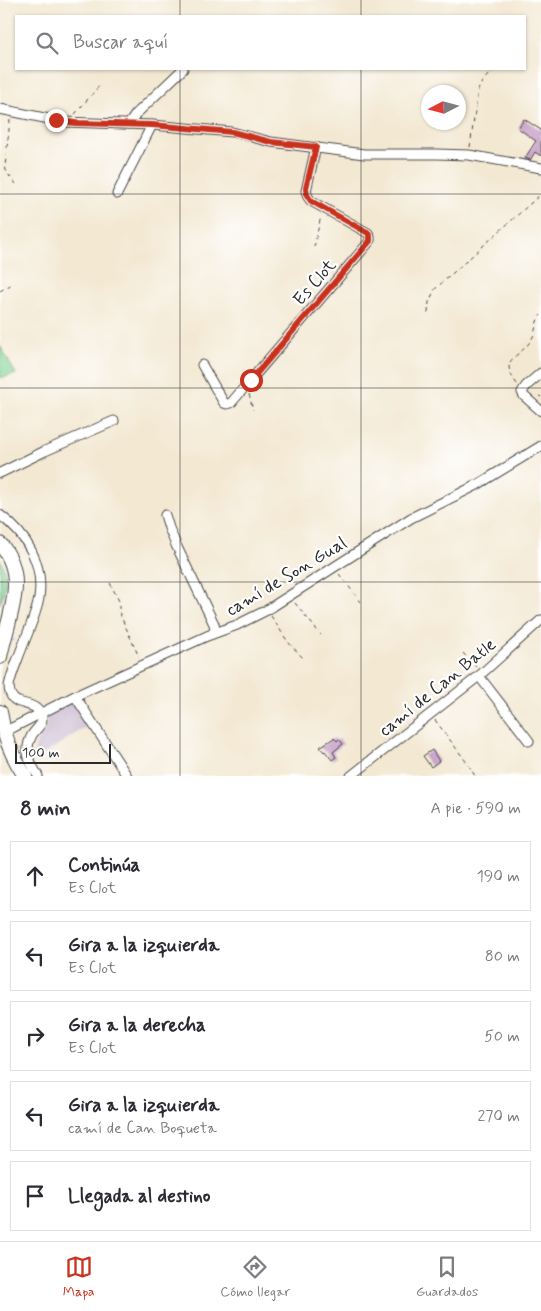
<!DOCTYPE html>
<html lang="es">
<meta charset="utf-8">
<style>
:root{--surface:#fff;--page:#f7f7f7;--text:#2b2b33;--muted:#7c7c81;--line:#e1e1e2;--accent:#c8321e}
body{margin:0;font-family:Mynerve,sans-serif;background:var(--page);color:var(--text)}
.compass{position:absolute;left:421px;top:85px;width:45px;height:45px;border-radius:50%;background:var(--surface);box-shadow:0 1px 4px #0004;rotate:264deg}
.scale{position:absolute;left:15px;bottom:12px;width:96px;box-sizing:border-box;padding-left:5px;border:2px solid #2b2b2b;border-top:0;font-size:14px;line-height:18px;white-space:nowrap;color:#2b2b2b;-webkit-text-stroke:4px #fff;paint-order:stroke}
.stop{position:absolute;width:15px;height:15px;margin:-11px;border:4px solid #c8321e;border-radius:50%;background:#fff}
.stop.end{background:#c8321e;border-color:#fff;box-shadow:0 1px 5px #0008}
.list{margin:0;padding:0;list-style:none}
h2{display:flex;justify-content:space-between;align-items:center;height:65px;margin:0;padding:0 20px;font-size:21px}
h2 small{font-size:16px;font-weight:400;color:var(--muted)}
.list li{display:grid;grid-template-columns:32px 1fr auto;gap:15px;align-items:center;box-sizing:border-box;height:70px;margin:0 10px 10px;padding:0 10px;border:1px solid var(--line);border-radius:0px}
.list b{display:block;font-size:19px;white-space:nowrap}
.list p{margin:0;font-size:16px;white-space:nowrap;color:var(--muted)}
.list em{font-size:16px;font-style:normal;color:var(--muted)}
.icon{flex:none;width:28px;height:28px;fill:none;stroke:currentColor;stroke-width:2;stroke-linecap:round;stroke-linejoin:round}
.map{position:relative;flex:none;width:541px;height:776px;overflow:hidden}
.search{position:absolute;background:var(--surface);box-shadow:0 1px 4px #0004;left:15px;right:15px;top:15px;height:55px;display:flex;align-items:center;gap:12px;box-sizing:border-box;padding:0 18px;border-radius:0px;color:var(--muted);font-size:19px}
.sheet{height:465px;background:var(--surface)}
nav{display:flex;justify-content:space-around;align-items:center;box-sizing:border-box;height:70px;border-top:1px solid var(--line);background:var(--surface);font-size:14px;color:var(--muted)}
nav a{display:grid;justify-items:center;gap:2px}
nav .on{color:var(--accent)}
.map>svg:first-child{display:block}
</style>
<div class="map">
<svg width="541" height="776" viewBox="0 0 541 776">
<rect width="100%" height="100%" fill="#fff"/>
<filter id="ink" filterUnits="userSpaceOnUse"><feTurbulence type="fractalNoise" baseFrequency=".02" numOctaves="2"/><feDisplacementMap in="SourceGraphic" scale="10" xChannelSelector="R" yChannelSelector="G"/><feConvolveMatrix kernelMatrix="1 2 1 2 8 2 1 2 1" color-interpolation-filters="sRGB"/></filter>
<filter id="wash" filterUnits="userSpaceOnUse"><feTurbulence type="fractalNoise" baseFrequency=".0096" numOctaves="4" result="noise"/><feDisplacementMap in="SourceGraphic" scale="20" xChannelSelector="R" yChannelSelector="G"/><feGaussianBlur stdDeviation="1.12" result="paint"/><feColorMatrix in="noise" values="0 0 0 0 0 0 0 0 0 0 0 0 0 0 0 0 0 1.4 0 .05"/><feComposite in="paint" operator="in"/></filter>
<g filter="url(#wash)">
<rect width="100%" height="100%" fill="#f3e8d2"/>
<!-- industrial -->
<path fill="#cdbed3" d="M 69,701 L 76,701 L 91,724 L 36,759 L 34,754 L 36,743 L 46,727 L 47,713 Z"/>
<!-- green -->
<g fill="#7fd293" stroke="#557e5f">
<path d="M 0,346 L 16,374 L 0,378 Z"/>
<path d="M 0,559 C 8,573 6,589 0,604 Z"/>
</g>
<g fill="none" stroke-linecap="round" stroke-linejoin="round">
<!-- stream -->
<path stroke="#7bbdf0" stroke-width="2" d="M 11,640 L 14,640"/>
</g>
<g id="blocks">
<!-- building -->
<g fill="#c59cc7">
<path d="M 524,119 L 541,130 L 541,156 L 535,152 L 530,160 L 525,158 L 536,141 L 518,128 Z"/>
<path d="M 334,738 L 337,741 L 339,739 L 343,744 L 333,752 L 336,757 L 332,760 L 325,751 L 324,752 L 320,747 Z"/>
<path d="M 432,750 L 439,761 L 431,767 L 423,756 Z"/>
</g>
</g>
</g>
<g filter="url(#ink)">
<use href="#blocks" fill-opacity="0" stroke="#494744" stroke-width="1"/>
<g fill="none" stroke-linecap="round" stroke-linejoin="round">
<defs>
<g id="minor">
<path d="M 0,109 L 64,122 L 152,125 L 232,132 L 271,142 L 364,154 L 436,154 L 469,155 L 541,168"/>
<path d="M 129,124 L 136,114 L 183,69"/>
<path d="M 117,194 L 152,125"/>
<path d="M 202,365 L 224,403 L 227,404 L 231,403 L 370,241 L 370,237 L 368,233 L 311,201 L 308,197 L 306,191 L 316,147"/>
<path d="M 541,373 L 526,386 L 522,392 L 524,396 L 541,411"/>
<path d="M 0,473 L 45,451 L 114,421"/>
<path d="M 0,515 C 27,535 44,564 39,598 C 36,616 26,636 20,653 C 16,664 11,675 9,686 C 10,711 33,697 41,715 C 45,724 36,728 32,735 C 28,742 27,751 29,758 C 31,765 35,770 38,776"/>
<path d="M 165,515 L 169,528 L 176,545 L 214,624 L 215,630 L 212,634"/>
<path d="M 479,676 L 529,741"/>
<path d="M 75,696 L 127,776"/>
<path d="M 12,728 L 75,696 L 207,636 L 237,625 L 267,610 L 411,518 L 477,485 L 541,446"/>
<path d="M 351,776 L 479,676 L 541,620"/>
</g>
<g id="highway">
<path d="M 0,544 C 30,577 7,619 0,657"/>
<path d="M 0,712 C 3,735 12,756 25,776"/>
</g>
</defs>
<!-- minor casing -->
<use href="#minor" stroke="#494744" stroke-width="11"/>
<!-- highway casing -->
<use href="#highway" stroke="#494744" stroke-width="16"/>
<!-- path -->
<g stroke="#494744" stroke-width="1" stroke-dasharray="4 4" stroke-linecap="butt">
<path d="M 75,114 L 100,85"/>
<path d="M 10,120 L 5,167 L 7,173 L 16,184"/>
<path d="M 470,147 L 478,90 L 483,80 L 495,69"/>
<path d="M 314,247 L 321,216"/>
<path d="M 0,291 L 14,283"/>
<path d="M 428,313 L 429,302 L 435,289 L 541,194"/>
<path d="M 517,384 C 497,357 520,359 531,340 C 537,332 534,322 541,315"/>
<path d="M 249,394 L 253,410"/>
<path d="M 539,396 L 541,397"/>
<path d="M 339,574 L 361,602"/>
<path d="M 110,583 L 119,601 L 119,612 L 139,657"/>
<path d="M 295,603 L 321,635"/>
<path d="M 271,616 L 288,642 L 304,659"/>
<path d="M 463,653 L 476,667"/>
<path d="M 435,720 L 468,764 L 475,776"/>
</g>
<!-- minor -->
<use href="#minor" stroke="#fff" stroke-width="9"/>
<!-- highway -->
<use href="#highway" stroke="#fff" stroke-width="14"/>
</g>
</g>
<g fill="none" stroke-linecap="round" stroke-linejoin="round" filter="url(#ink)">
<!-- route -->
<path stroke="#c8321e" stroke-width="6" d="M 56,120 L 75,123 L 152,125 L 232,132 L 271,142 L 316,147 L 306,188 L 307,195 L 311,201 L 368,233 L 370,236 L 370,241 L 251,380"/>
</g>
<!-- grid -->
<path fill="none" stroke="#2b2b2b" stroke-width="1" stroke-opacity="0.55" d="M 180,0 L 180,16M 361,0 L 361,16M 180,69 L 180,776M 361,69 L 361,776M 0,194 L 541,194M 0,388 L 541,388M 0,582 L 541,582"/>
<g text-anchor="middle" stroke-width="4.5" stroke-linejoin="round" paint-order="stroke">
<!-- street labels -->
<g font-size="18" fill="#2b2b2b" stroke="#fff">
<text transform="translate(314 282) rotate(-49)" y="6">Es Clot</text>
<text transform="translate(286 576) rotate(-31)" y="6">camí de Son Gual</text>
<text transform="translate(437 687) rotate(-39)" y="6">camí de Can Batle</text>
</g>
</g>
</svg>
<svg class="compass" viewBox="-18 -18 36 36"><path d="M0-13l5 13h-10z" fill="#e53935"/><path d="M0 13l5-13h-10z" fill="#7c7c81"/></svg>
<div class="scale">100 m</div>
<div class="stop" style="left:251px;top:380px"></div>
<div class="stop end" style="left:56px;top:120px"></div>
<div class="search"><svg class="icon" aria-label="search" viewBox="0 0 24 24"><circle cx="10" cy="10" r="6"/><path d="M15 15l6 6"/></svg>Buscar aquí</div>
</div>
<section class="sheet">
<h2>8 min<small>A pie · 590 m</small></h2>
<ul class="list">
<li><svg class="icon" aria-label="ahead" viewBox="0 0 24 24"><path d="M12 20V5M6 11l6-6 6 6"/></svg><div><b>Continúa</b><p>Es Clot</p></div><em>190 m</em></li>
<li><svg class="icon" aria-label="left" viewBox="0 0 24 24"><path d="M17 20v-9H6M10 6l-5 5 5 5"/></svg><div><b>Gira a la izquierda</b><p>Es Clot</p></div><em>80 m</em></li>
<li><svg class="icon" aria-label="right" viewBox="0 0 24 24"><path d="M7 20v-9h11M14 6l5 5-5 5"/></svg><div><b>Gira a la derecha</b><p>Es Clot</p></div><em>50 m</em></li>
<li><svg class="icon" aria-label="left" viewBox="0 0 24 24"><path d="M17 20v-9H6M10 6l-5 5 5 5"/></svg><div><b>Gira a la izquierda</b><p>camí de Can Boqueta</p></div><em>270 m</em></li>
<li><svg class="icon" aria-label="arrive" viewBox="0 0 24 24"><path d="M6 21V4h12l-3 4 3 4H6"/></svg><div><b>Llegada al destino</b></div></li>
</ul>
</section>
<nav>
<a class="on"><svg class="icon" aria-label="map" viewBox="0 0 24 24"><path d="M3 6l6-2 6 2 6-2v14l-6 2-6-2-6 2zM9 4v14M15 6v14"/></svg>Mapa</a>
<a><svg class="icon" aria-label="directions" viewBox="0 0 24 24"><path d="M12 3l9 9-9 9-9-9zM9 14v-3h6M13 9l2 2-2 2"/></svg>Cómo llegar</a>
<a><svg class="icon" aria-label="saved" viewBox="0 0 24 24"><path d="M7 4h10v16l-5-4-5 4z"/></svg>Guardados</a>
</nav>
